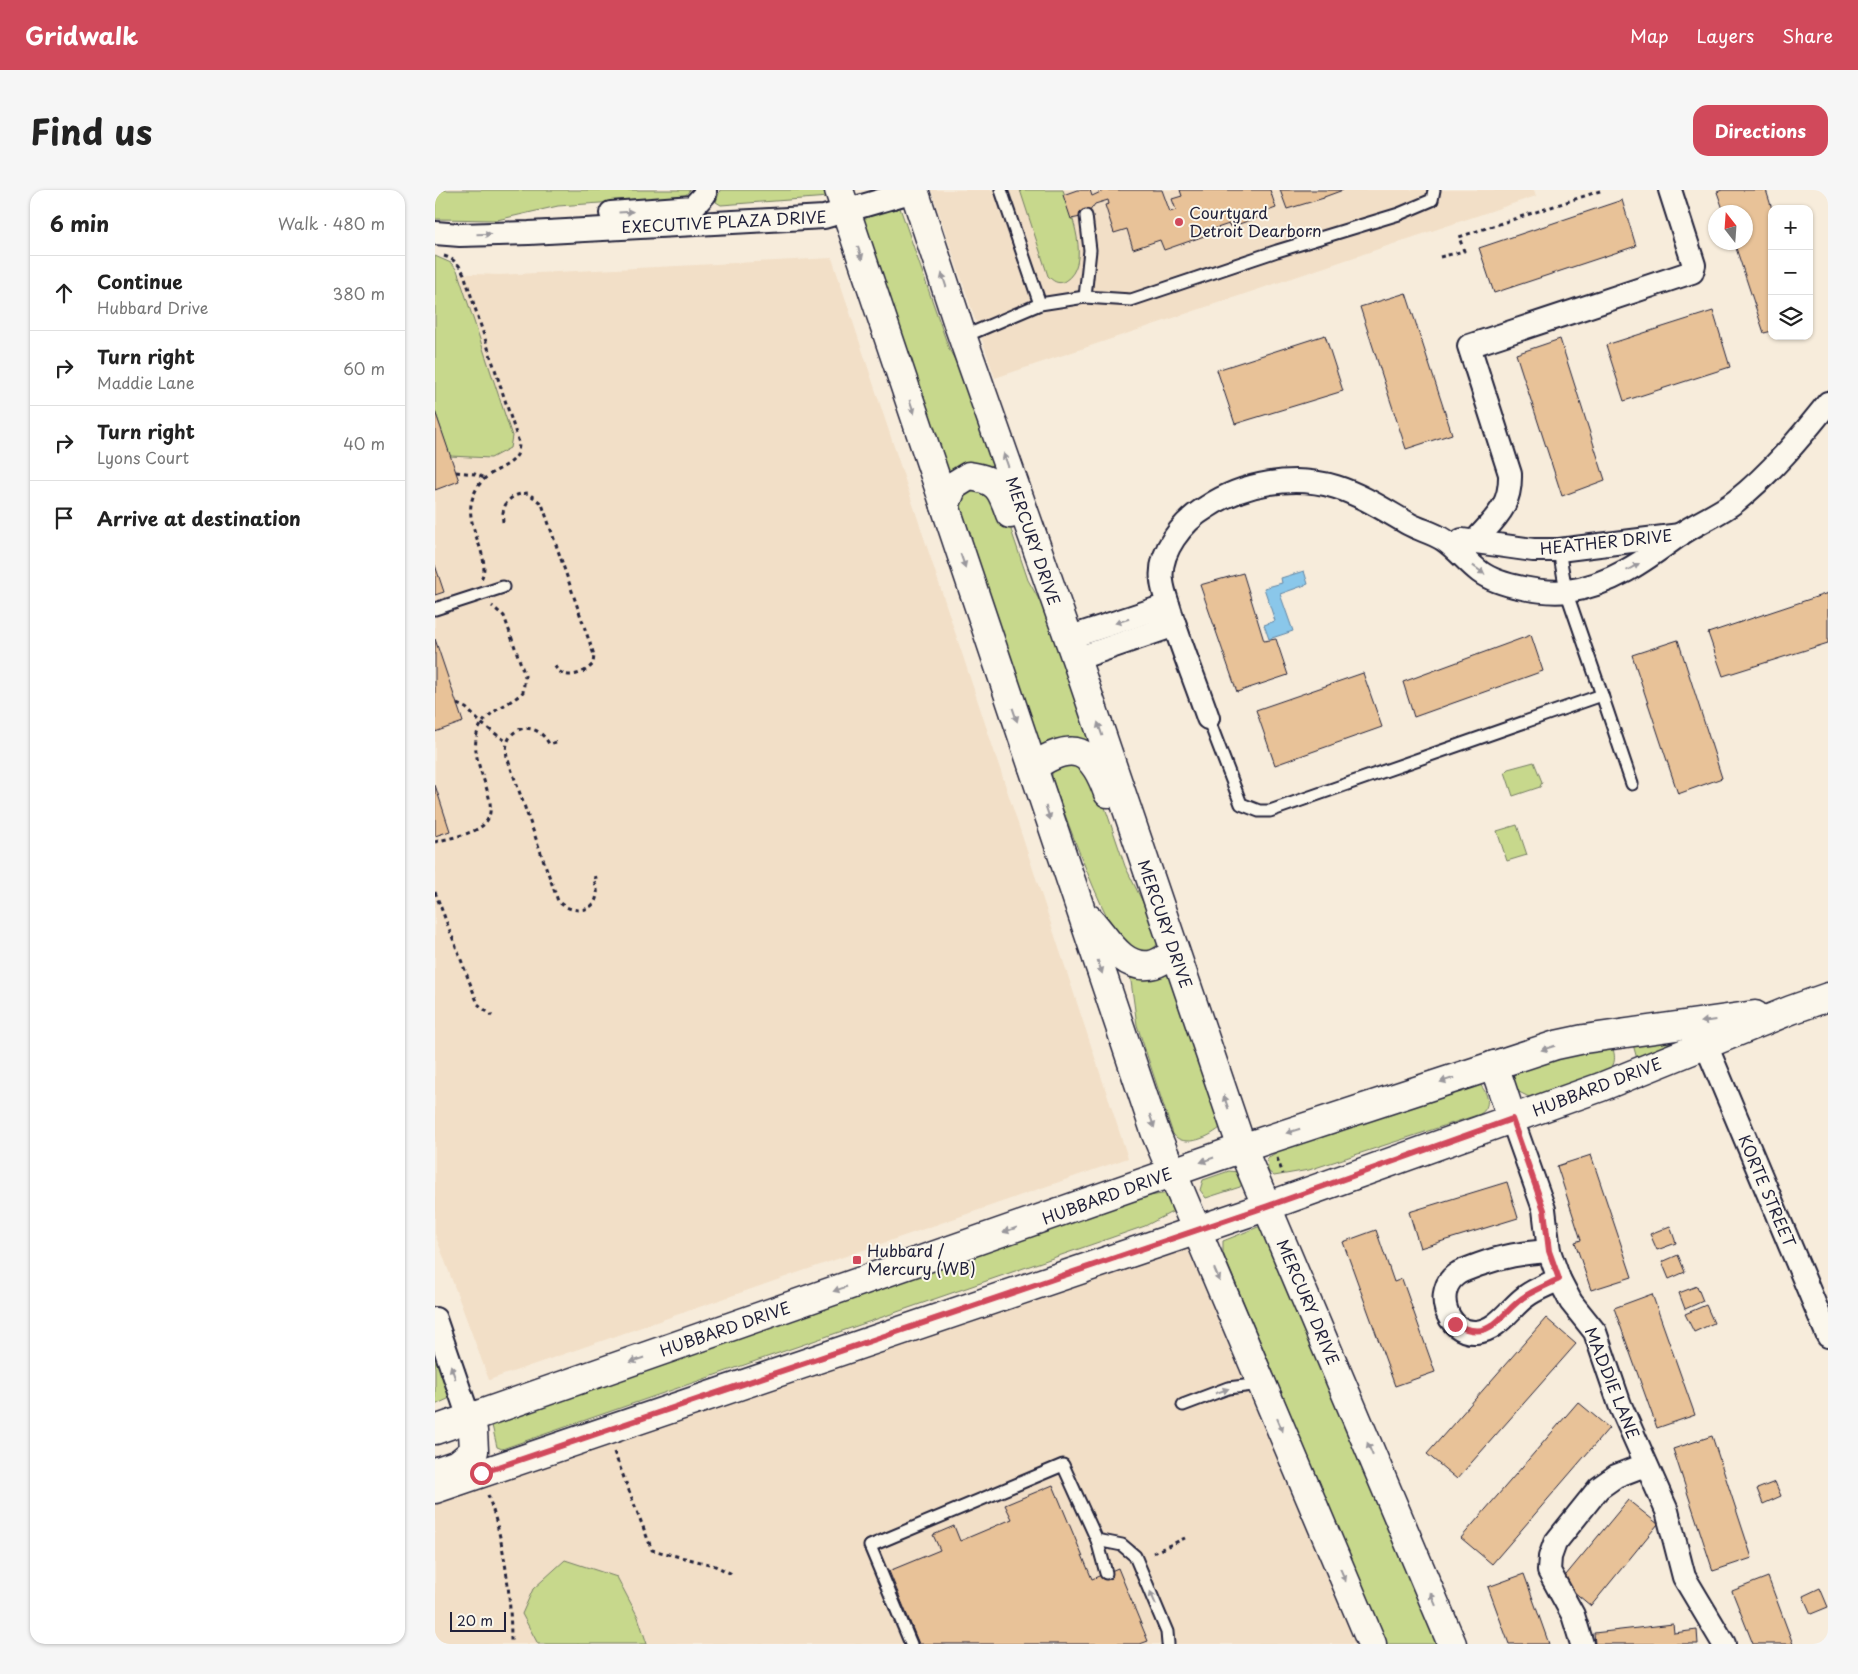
<!DOCTYPE html>
<meta charset="utf-8">
<style>
:root{--surface:#fff;--page:#f6f6f6;--text:#222;--muted:#767676;--line:#e0e0e0;--accent:#d1495b}
body{margin:0;font-family:"Playpen Sans",sans-serif;background:var(--page);color:var(--text)}
.controls{position:absolute;right:15px;top:15px;display:grid;overflow:hidden;border-radius:10px;box-shadow:0 1px 4px #0004}
.controls button{width:45px;height:45px;display:grid;place-items:center;padding:0;border:0;border-bottom:1px solid var(--line);background:var(--surface);color:var(--text);font:25px sans-serif}
.compass{position:absolute;left:1273px;top:15px;width:45px;height:45px;border-radius:50%;background:var(--surface);box-shadow:0 1px 4px #0004;rotate:343deg}
.scale{position:absolute;left:15px;bottom:12px;width:56px;box-sizing:border-box;padding-left:5px;border:2px solid #22223b;border-top:0;font-size:14px;line-height:18px;white-space:nowrap;color:#22223b;-webkit-text-stroke:4px #fbf7ec;paint-order:stroke}
.stop{position:absolute;width:15px;height:15px;margin:-11px;border:4px solid #d1495b;border-radius:50%;background:#fff}
.stop.end{background:#d1495b;border-color:#fff;box-shadow:0 1px 5px #0008}
.list{margin:0;padding:0;list-style:none}
h2{display:flex;justify-content:space-between;align-items:center;height:65px;margin:0;padding:0 20px;font-size:21px}
h2 small{font-size:16px;font-weight:400;color:var(--muted)}
.list li{display:grid;grid-template-columns:32px 1fr auto;gap:15px;align-items:center;box-sizing:border-box;height:75px;padding:0 20px;border-top:1px solid var(--line)}
.list b{display:block;font-size:19px;white-space:nowrap}
.list p{margin:0;font-size:16px;white-space:nowrap;color:var(--muted)}
.list em{font-size:16px;font-style:normal;color:var(--muted)}
.icon{flex:none;width:28px;height:28px;fill:none;stroke:currentColor;stroke-width:2;stroke-linecap:round;stroke-linejoin:round}
.map{position:relative;flex:none;width:1393px;height:1454px;overflow:hidden;border-radius:15px}
header{display:flex;align-items:center;gap:30px;box-sizing:border-box;height:70px;padding:0 25px;background:var(--accent);color:#fff}
header strong{font-size:24px}
nav{display:flex;gap:28px;margin-inline-start:auto;font-size:18px}
.intro{display:flex;align-items:center;justify-content:space-between;box-sizing:border-box;height:120px;padding:0 30px}
h1{margin:0;font-size:35px}
.button{padding:12px 22px;border-radius:15px;background:var(--accent);color:#fff;font-size:18px;font-weight:700}
main{display:flex;gap:30px;padding:0 30px}
aside{flex:1;background:var(--surface);border-radius:15px;box-shadow:0 1px 4px #0004}
.map>svg:first-child{display:block}
</style>
<header>
<strong>Gridwalk</strong>
<nav><a>Map</a><a>Layers</a><a>Share</a></nav>
</header>
<div class="intro"><h1>Find us</h1><a class="button">Directions</a></div>
<main>
<aside>
<h2>6 min<small>Walk · 480 m</small></h2>
<ul class="list">
<li><svg class="icon" aria-label="ahead" viewBox="0 0 24 24"><path d="M12 20V5M6 11l6-6 6 6"/></svg><div><b>Continue</b><p>Hubbard Drive</p></div><em>380 m</em></li>
<li><svg class="icon" aria-label="right" viewBox="0 0 24 24"><path d="M7 20v-9h11M14 6l5 5-5 5"/></svg><div><b>Turn right</b><p>Maddie Lane</p></div><em>60 m</em></li>
<li><svg class="icon" aria-label="right" viewBox="0 0 24 24"><path d="M7 20v-9h11M14 6l5 5-5 5"/></svg><div><b>Turn right</b><p>Lyons Court</p></div><em>40 m</em></li>
<li><svg class="icon" aria-label="arrive" viewBox="0 0 24 24"><path d="M6 21V4h12l-3 4 3 4H6"/></svg><div><b>Arrive at destination</b></div></li>
</ul>
</aside>
<div class="map">
<svg width="1393" height="1454" viewBox="0 0 1393 1454">
<rect width="100%" height="100%" fill="#f7ecdb"/>
<filter id="ink" filterUnits="userSpaceOnUse"><feTurbulence type="fractalNoise" baseFrequency=".02" numOctaves="2"/><feDisplacementMap in="SourceGraphic" scale="10" xChannelSelector="R" yChannelSelector="G"/><feConvolveMatrix kernelMatrix="1 2 1 2 8 2 1 2 1" color-interpolation-filters="sRGB"/></filter>
<g filter="url(#ink)">
<!-- built -->
<g fill="#f2dfc7">
<path d="M 496,0 L 1099,0 L 1101,6 L 560,188 Z"/>
<path d="M 397,68 L 693,968 L 54,1190 L 0,1044 L 0,79 L 14,83 L 64,85 Z"/>
<path d="M 751,1055 L 921,1454 L 0,1454 L 0,1315 Z"/>
</g>
<!-- green -->
<g fill="#c7d88c" stroke="#747d64">
<path d="M 0,0 L 255,0 L 249,7 L 123,16 L 62,30 L 0,29 Z"/>
<path d="M 285,0 L 393,0 L 394,7 L 286,15 L 281,12 Z"/>
<path d="M 585,0 L 628,0 C 636,23 657,74 630,91 C 623,95 618,91 613,86 Z"/>
<path d="M 464,15 L 514,159 L 546,218 L 564,278 L 514,282 L 512,279 L 428,31 L 431,24 Z"/>
<path d="M 0,66 L 16,73 L 22,80 L 77,246 L 75,258 L 56,268 L 15,266 L 0,221 Z"/>
<path d="M 539,293 L 567,313 L 593,390 L 621,440 L 657,555 L 608,558 L 605,553 L 523,313 L 524,304 Z"/>
<path d="M 631,566 L 659,585 L 690,676 L 726,749 C 713,771 695,763 681,745 C 675,736 671,723 666,714 C 647,672 632,631 617,588 L 617,578 Z"/>
<path d="M 1099,572 L 1107,592 L 1105,597 L 1078,606 L 1070,582 L 1073,579 Z"/>
<path d="M 1082,635 L 1092,665 L 1072,671 L 1062,641 Z"/>
<path d="M 732,773 L 787,936 C 776,947 749,959 738,944 L 702,835 L 695,784 Z"/>
<path d="M 1243,840 L 1250,850 L 1202,869 L 1196,847 Z"/>
<path d="M 1177,856 C 1181,867 1181,876 1171,882 L 1094,907 L 1082,901 L 1077,887 L 1083,876 Z"/>
<path d="M 1044,894 C 1053,902 1057,917 1045,924 L 874,980 L 839,986 L 833,981 L 832,968 L 860,952 Z"/>
<path d="M 794,981 L 803,982 L 807,994 L 805,997 L 771,1008 L 765,1000 L 768,990 Z"/>
<path d="M 734,1003 L 739,1021 L 710,1036 L 67,1259 L 62,1257 L 56,1231 L 701,1008 Z"/>
<path d="M 823,1037 L 828,1038 L 1006,1454 L 952,1454 L 788,1063 L 788,1051 Z"/>
<path d="M 0,1158 L 15,1202 L 15,1208 L 0,1215 Z"/>
<path d="M 130,1370 L 182,1387 L 203,1427 L 212,1454 L 103,1454 L 87,1424 L 98,1399 Z"/>
</g>
<!-- water -->
<path fill="#8ac7ea" stroke="#6085a4" d="M 869,381 L 873,394 L 845,404 L 858,441 L 834,449 L 829,435 L 840,431 L 829,398 L 847,393 L 846,388 Z"/>
<!-- building -->
<g fill="#e8c298" stroke="#22223b">
<path d="M 642,0 L 655,0 L 657,6 L 670,0 L 727,0 L 735,22 L 741,20 L 737,9 L 747,6 L 745,0 L 835,0 L 841,18 L 830,22 L 831,25 L 795,37 L 794,34 L 773,41 L 775,44 L 729,60 L 725,50 L 698,59 L 692,39 L 679,43 L 670,15 L 674,14 L 673,10 L 660,14 L 651,26 L 636,29 L 628,5 Z"/>
<path d="M 845,0 L 908,0 L 889,7 L 889,8 L 852,19 Z"/>
<path d="M 1287,0 L 1331,0 L 1337,19 L 1337,141 L 1329,143 L 1299,52 L 1310,52 L 1310,22 L 1289,22 L 1282,2 Z"/>
<path d="M 1187,10 L 1201,56 L 1059,103 L 1044,58 Z"/>
<path d="M 971,103 L 1017,244 L 971,259 L 925,117 Z"/>
<path d="M 1278,121 L 1295,177 L 1189,211 L 1171,155 Z"/>
<path d="M 890,145 L 908,201 L 800,234 L 782,180 Z"/>
<path d="M 1125,149 L 1170,290 L 1127,306 L 1081,164 Z"/>
<path d="M 0,221 L 24,291 L 0,300 Z"/>
<path d="M 0,375 L 9,402 L 0,405 Z"/>
<path d="M 808,383 L 829,451 L 841,449 L 853,485 L 802,502 L 765,395 Z"/>
<path d="M 1393,403 L 1393,453 L 1288,486 L 1273,443 Z"/>
<path d="M 1096,445 L 1108,481 L 979,527 L 968,492 Z"/>
<path d="M 0,449 L 28,532 L 0,542 Z"/>
<path d="M 1243,450 L 1287,588 L 1243,604 L 1197,465 Z"/>
<path d="M 928,483 L 947,537 L 840,575 L 821,520 Z"/>
<path d="M 0,595 L 15,641 L 0,646 Z"/>
<path d="M 1156,965 L 1197,1087 L 1156,1100 L 1140,1052 L 1146,1050 L 1122,976 Z"/>
<path d="M 1072,992 L 1083,1028 L 985,1058 L 974,1022 Z"/>
<path d="M 1235,1036 L 1241,1053 L 1222,1060 L 1215,1044 Z"/>
<path d="M 941,1040 L 959,1092 L 967,1089 L 1000,1182 L 960,1196 L 908,1052 Z"/>
<path d="M 1243,1065 L 1250,1082 L 1234,1089 L 1227,1072 Z"/>
<path d="M 1262,1096 L 1268,1111 L 1250,1119 L 1244,1103 Z"/>
<path d="M 1217,1104 L 1260,1225 L 1222,1238 L 1179,1118 Z"/>
<path d="M 1271,1115 L 1279,1133 L 1259,1142 L 1250,1124 Z"/>
<path d="M 1111,1128 L 1141,1154 L 1022,1289 L 992,1264 Z"/>
<path d="M 1143,1212 L 1174,1238 L 1057,1374 L 1026,1348 Z"/>
<path d="M 1277,1246 L 1317,1368 L 1278,1381 L 1238,1259 Z"/>
<path d="M 1340,1292 L 1346,1306 L 1328,1314 L 1322,1299 Z"/>
<path d="M 618,1295 L 657,1389 L 683,1378 L 713,1451 L 705,1454 L 484,1454 L 454,1381 L 505,1360 L 498,1345 L 519,1336 L 525,1351 L 577,1329 L 570,1315 Z"/>
<path d="M 1193,1310 L 1223,1334 L 1156,1416 L 1126,1391 Z"/>
<path d="M 1089,1384 L 1114,1454 L 1074,1454 L 1053,1397 Z"/>
<path d="M 1333,1387 L 1358,1454 L 1318,1454 L 1297,1401 Z"/>
<path d="M 1385,1398 L 1393,1417 L 1376,1424 L 1368,1406 Z"/>
<path d="M 1238,1434 L 1239,1443 L 1262,1440 L 1263,1454 L 1160,1454 L 1159,1443 Z"/>
</g>
<g fill="none" stroke-linecap="round" stroke-linejoin="round">
<defs>
<g id="lane">
<path d="M 566,0 L 605,114"/>
<path d="M 650,107 L 655,60 L 651,26"/>
<path d="M 528,147 L 605,114 L 650,107 L 696,110 L 842,61 L 964,24 L 997,10 L 999,0"/>
<path d="M 0,419 L 68,397"/>
<path d="M 1167,505 L 1197,594"/>
<path d="M 773,528 L 806,614 L 824,621 L 835,621 L 1167,505 L 1131,401 L 1124,360"/>
<path d="M 748,1215 L 793,1198 L 826,1194"/>
<path d="M 662,1350 L 671,1383"/>
<path d="M 476,1454 L 435,1356 L 628,1275 L 662,1350 L 687,1355 L 700,1366 L 732,1442 L 733,1454"/>
</g>
<g id="street">
<path d="M 176,23 L 258,17 L 270,4 L 270,0"/>
<path d="M 0,43 L 25,45 L 94,43 L 389,27 L 479,1"/>
<path d="M 1027,350 L 1098,360 L 1124,360 L 1245,345"/>
<path d="M 1040,351 C 1060,328 1076,317 1075,284 L 1034,156 L 1257,82 L 1259,75 L 1235,0"/>
<path d="M 633,448 L 733,415"/>
<path d="M 641,469 L 740,435"/>
<path d="M 773,528 C 761,493 747,459 736,424 C 733,413 728,402 727,391 C 723,362 748,331 772,317 C 808,293 859,284 901,297 C 927,305 951,321 974,334 C 985,340 999,343 1009,350 C 1022,359 1032,372 1045,382 C 1064,396 1109,404 1133,401 C 1176,395 1209,371 1243,346 C 1261,333 1283,325 1301,311 C 1336,283 1365,248 1393,213"/>
<path d="M 1271,855 L 1393,1146"/>
<path d="M 1077,929 L 1109,1019 L 1114,1061 L 1124,1089 L 1136,1112 L 1160,1142 L 1185,1215 L 1232,1321 L 1249,1387 L 1289,1454"/>
<path d="M 1114,1061 C 1087,1063 1068,1066 1043,1075 C 1036,1078 1028,1080 1022,1084 C 998,1100 1011,1144 1041,1142 C 1062,1141 1075,1118 1090,1107 C 1100,1099 1113,1095 1124,1089"/>
<path d="M 0,1129 L 34,1228"/>
<path d="M 1147,1454 L 1138,1425 L 1114,1381 L 1115,1367 L 1120,1353 L 1164,1298 L 1181,1286 L 1210,1275"/>
</g>
<g id="secondary">
<path d="M 404,0 L 721,944 L 937,1454"/>
<path d="M 479,0 L 524,137 L 641,469 L 807,958 L 1017,1454"/>
<path d="M 510,316 L 518,296 L 534,286 C 563,290 566,298 575,324"/>
<path d="M 598,577 C 638,550 657,558 673,603"/>
<path d="M 654,729 C 671,747 686,779 715,775 C 723,774 733,767 740,763"/>
<path d="M 1059,875 L 1077,929"/>
<path d="M 0,1240 L 807,958 L 1121,855 L 1149,849 L 1320,825"/>
<path d="M 0,1282 L 23,1274 L 39,1261 L 38,1241 L 34,1228"/>
<path d="M 0,1299 L 833,1016 L 1166,897 L 1356,820 L 1393,807"/>
</g>
</defs>
<!-- lane casing -->
<use href="#lane" stroke="#22223b" stroke-width="15"/>
<!-- street casing -->
<use href="#street" stroke="#22223b" stroke-width="26"/>
<!-- secondary casing -->
<use href="#secondary" stroke="#22223b" stroke-width="31"/>
<!-- path -->
<g stroke="#22223b" stroke-width="3" stroke-dasharray="4 4" stroke-linecap="butt">
<path d="M 9,66 C 19,69 24,74 29,84 L 84,253 C 84,257 83,262 82,265 C 72,282 46,278 37,310 C 29,337 58,368 46,389"/>
<path d="M 1005,67 L 1029,61 L 1024,47 L 1168,0"/>
<path d="M 21,282 L 40,284 L 49,288"/>
<path d="M 68,332 C 66,314 75,304 93,303 L 107,314 L 159,465 L 158,474 C 147,486 125,492 118,472"/>
<path d="M 22,514 L 31,518 L 47,534 L 72,552"/>
<path d="M 121,552 L 114,554 C 100,527 66,537 72,567 L 123,711 C 134,723 160,725 162,704 C 163,699 160,693 158,688 L 166,686"/>
<path d="M 0,652 C 14,648 35,645 47,636 C 74,614 25,569 46,535 C 56,519 76,514 88,502 L 90,486 L 69,426 L 57,416"/>
<path d="M 0,702 L 43,814 L 57,826"/>
<path d="M 842,968 L 848,984"/>
<path d="M 179,1262 L 217,1360 L 278,1375 L 299,1385"/>
<path d="M 53,1305 C 70,1354 76,1403 76,1454"/>
<path d="M 718,1363 L 750,1348"/>
</g>
<!-- lane -->
<use href="#lane" stroke="#fbf7ec" stroke-width="11"/>
<!-- street -->
<use href="#street" stroke="#fbf7ec" stroke-width="22"/>
<!-- secondary -->
<use href="#secondary" stroke="#fbf7ec" stroke-width="28"/>
</g>
<!-- one-way arrows -->
<defs><path id="oneway-solid" d="M-6-.8H1V-3.2L6.5 0L1 3.2V.8H-6Z" transform="scale(1.25)"/></defs>
<g fill="#99979c">
<use href="#oneway-solid" transform="translate(191 22) rotate(-4)"/>
<use href="#oneway-solid" transform="translate(49 44) rotate(-2)"/>
<use href="#oneway-solid" transform="translate(425 63) rotate(71)"/>
<use href="#oneway-solid" transform="translate(509 90) rotate(-108)"/>
<use href="#oneway-solid" transform="translate(477 217) rotate(71)"/>
<use href="#oneway-solid" transform="translate(571 270) rotate(-109)"/>
<use href="#oneway-solid" transform="translate(528 371) rotate(71)"/>
<use href="#oneway-solid" transform="translate(1198 377) rotate(-30)"/>
<use href="#oneway-solid" transform="translate(1044 380) rotate(36)"/>
<use href="#oneway-solid" transform="translate(687 431) rotate(162)"/>
<use href="#oneway-solid" transform="translate(580 525) rotate(71)"/>
<use href="#oneway-solid" transform="translate(665 539) rotate(-109)"/>
<use href="#oneway-solid" transform="translate(613 623) rotate(71)"/>
<use href="#oneway-solid" transform="translate(665 777) rotate(71)"/>
<use href="#oneway-solid" transform="translate(1273 831) rotate(172)"/>
<use href="#oneway-solid" transform="translate(1113 858) rotate(162)"/>
<use href="#oneway-solid" transform="translate(1012 890) rotate(162)"/>
<use href="#oneway-solid" transform="translate(791 912) rotate(-109)"/>
<use href="#oneway-solid" transform="translate(717 931) rotate(71)"/>
<use href="#oneway-solid" transform="translate(858 941) rotate(162)"/>
<use href="#oneway-solid" transform="translate(772 970) rotate(161)"/>
<use href="#oneway-solid" transform="translate(575 1040) rotate(161)"/>
<use href="#oneway-solid" transform="translate(782 1085) rotate(67)"/>
<use href="#oneway-solid" transform="translate(405 1099) rotate(161)"/>
<use href="#oneway-solid" transform="translate(202 1170) rotate(161)"/>
<use href="#oneway-solid" transform="translate(18 1182) rotate(-109)"/>
<use href="#oneway-solid" transform="translate(787 1201) rotate(-19)"/>
<use href="#oneway-solid" transform="translate(845 1235) rotate(67)"/>
<use href="#oneway-solid" transform="translate(935 1259) rotate(-113)"/>
<use href="#oneway-solid" transform="translate(908 1385) rotate(67)"/>
<use href="#oneway-solid" transform="translate(718 1408) rotate(-113)"/>
<use href="#oneway-solid" transform="translate(998 1409) rotate(-113)"/>
</g>
</g>
<g fill="none" stroke-linecap="round" stroke-linejoin="round" filter="url(#ink)">
<!-- route -->
<path stroke="#d1495b" stroke-width="6" d="M 46,1283 L 833,1016 L 1077,929 L 1109,1020 L 1114,1061 L 1124,1089 C 1114,1094 1102,1099 1092,1105 C 1065,1121 1058,1155 1020,1134"/>
</g>
<!-- markers -->
<g fill="#d1495b" stroke="#fbf7ec" stroke-width="2">
<circle cx="744" cy="32" r="5"/>
<rect x="417" y="1065" width="10" height="10" rx="2.5"/>
</g>
<g text-anchor="middle" stroke-width="4" stroke-linejoin="round" paint-order="stroke">
<!-- poi labels -->
<g font-size="16" fill="#22223b" stroke="#fbf7ec" text-anchor="start">
<text x="754" y="29">Courtyard<tspan x="754" dy="18">Detroit Dearborn</tspan></text>
<text x="432" y="1067">Hubbard /<tspan x="432" dy="18">Mercury (WB)</tspan></text>
</g>
<!-- street labels -->
<g font-size="16" fill="#22223b" stroke="#fbf7ec">
<text transform="translate(289 32) rotate(-3)" y="6">EXECUTIVE PLAZA DRIVE</text>
<text transform="translate(598 351) rotate(71)" y="6">MERCURY DRIVE</text>
<text transform="translate(1171 352) rotate(-6)" y="6">HEATHER DRIVE</text>
<text transform="translate(730 734) rotate(71)" y="6">MERCURY DRIVE</text>
<text transform="translate(1162 897) rotate(-21)" y="6">HUBBARD DRIVE</text>
<text transform="translate(1332 1001) rotate(67)" y="6">KORTE STREET</text>
<text transform="translate(672 1006) rotate(-20)" y="6">HUBBARD DRIVE</text>
<text transform="translate(873 1112) rotate(67)" y="6">MERCURY DRIVE</text>
<text transform="translate(290 1139) rotate(-19)" y="6">HUBBARD DRIVE</text>
<text transform="translate(1177 1193) rotate(68)" y="6">MADDIE LANE</text>
</g>
</g>
</svg>
<div class="controls">
<button>+</button>
<button>−</button>
<button><svg class="icon" aria-label="layers" viewBox="0 0 24 24"><path d="M12 4l9 5-9 5-9-5zM3 14l9 5 9-5"/></svg></button>
</div>
<svg class="compass" viewBox="-18 -18 36 36"><path d="M0-13l5 13h-10z" fill="#e53935"/><path d="M0 13l5-13h-10z" fill="#767676"/></svg>
<div class="scale">20 m</div>
<div class="stop" style="left:46px;top:1283px"></div>
<div class="stop end" style="left:1020px;top:1134px"></div>
</div>
</main>
